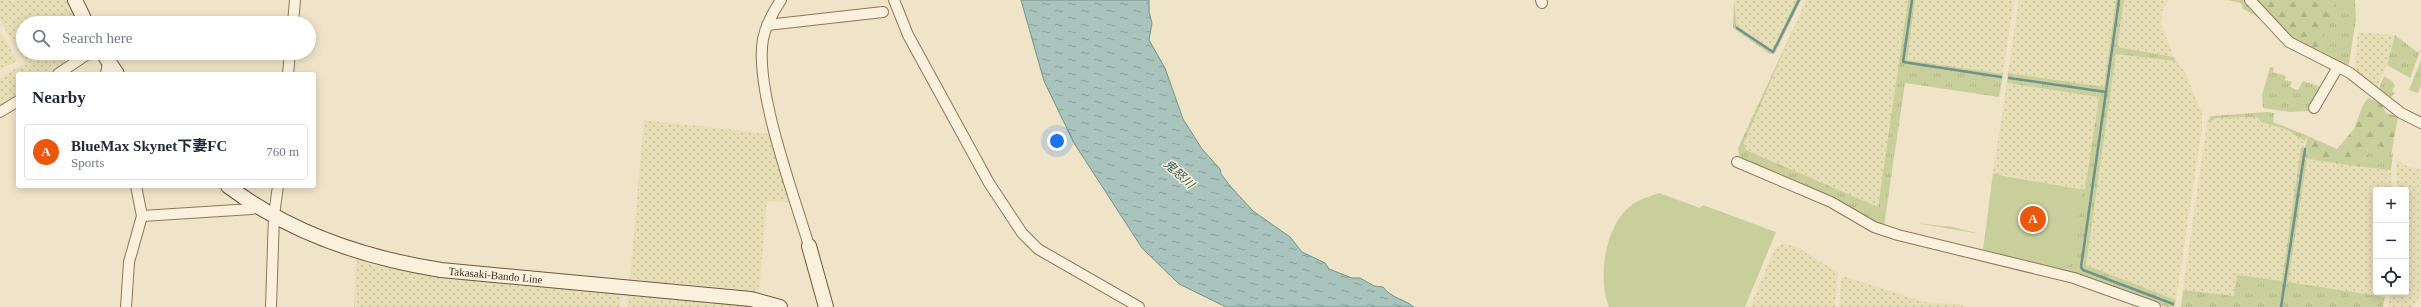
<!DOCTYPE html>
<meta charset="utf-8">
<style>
:root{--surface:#fff;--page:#f2f2f3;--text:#1f2937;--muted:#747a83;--line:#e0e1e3;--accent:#ea580c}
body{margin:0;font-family:"Times New Roman","Noto Sans JP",serif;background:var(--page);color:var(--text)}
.controls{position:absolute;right:12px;bottom:12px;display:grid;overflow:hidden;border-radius:4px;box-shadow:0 2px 10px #0003}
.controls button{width:36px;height:36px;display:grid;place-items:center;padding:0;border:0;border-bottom:1px solid var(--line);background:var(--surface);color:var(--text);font:20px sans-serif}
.you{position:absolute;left:1057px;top:141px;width:14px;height:14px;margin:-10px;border:3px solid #fff;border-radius:50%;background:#1a73e8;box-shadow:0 0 0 6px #1a73e833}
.badge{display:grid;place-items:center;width:26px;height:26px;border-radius:50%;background:var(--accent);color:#fff;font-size:13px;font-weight:700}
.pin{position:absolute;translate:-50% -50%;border:2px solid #fff;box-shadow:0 1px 4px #0006}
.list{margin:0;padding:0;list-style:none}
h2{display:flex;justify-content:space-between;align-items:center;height:52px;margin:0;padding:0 16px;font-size:17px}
h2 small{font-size:13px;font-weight:400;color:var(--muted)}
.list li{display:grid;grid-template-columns:26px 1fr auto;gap:12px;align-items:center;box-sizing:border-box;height:56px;margin:0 8px 8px;padding:0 8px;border:1px solid var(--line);border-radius:4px}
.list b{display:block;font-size:15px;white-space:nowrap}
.list p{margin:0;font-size:13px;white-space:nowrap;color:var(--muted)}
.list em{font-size:13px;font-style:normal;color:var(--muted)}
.icon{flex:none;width:22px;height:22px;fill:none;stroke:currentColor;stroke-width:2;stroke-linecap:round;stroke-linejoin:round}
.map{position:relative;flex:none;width:2421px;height:307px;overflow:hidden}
.search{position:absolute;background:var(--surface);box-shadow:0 2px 10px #0003;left:16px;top:16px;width:300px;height:44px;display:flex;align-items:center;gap:10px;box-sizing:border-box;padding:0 14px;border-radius:22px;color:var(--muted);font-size:15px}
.panel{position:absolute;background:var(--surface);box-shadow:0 2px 10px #0003;left:16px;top:72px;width:300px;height:116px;border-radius:4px}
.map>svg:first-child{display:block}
</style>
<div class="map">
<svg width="2421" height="307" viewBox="0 0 2421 307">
<defs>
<pattern id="farmland-dots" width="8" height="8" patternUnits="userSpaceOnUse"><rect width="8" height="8" fill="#e6deb5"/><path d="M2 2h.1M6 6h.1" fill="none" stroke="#c6bf9b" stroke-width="1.8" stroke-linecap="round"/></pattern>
<pattern id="grass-tufts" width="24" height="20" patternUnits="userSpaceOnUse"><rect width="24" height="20" fill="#c9cf9b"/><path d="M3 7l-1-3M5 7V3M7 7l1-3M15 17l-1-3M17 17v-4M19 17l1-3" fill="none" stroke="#aeb285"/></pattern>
<pattern id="forest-firs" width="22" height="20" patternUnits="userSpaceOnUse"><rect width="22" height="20" fill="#c9cf9b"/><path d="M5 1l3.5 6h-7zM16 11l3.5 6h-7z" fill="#aeb285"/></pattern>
<pattern id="water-ripples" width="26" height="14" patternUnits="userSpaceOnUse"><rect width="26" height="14" fill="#a9c4bc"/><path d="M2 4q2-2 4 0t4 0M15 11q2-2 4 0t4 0" fill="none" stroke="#8ba098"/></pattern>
</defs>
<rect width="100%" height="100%" fill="#f0e4c8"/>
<!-- farmland -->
<g fill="url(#farmland-dots)">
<path d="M 0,0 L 10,0 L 11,2 L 18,0 L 67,0 L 79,23 L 23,23 L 23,53 L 81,53 L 48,74 L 18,74 L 18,93 L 0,105 L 0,78 L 25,63 L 0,20 Z"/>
<path d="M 1734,0 L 1796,0 L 1773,52 L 1737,28 Z"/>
<path d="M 1806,0 L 1908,0 L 1878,207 L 1746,150 L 1744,143 Z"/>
<path d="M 1915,0 L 2014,0 L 2003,74 L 1907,60 Z"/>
<path d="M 2019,0 L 2116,0 L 2104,88 L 2008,73 Z"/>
<path d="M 2124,0 L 2169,0 L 2162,11 L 2161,24 L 2174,57 L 2116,47 Z"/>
<path d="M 0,32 L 17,61 L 0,70 Z"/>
<path d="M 2358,32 L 2395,35 L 2385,69 L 2375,91 L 2354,72 Z"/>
<path d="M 2116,54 L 2176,61 L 2184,70 L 2202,113 L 2202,128 L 2176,300 L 2086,265 Z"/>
<path d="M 2007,83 L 2099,96 L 2085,190 L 1993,173 Z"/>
<path d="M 2258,117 L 2261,122 L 2285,129 L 2305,141 L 2301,148 L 2282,282 L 2237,275 L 2234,296 L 2183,290 L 2207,123 L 2217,118 Z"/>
<path d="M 644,120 L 770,134 L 789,202 L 767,201 L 759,291 L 630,279 Z"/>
<path d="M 2307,159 L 2391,170 L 2392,190 L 2376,190 L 2376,292 L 2385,292 L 2385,297 L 2288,282 Z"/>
<path d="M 2396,159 L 2408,167 L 2421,169 L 2421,295 L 2412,307 L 2388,307 L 2390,292 L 2406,292 L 2406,190 L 2397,190 Z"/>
<path d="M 1783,243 L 1797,247 L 1838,272 L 1835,307 L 1750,307 L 1774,250 Z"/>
<path d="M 356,260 L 380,267 L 432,276 L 621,294 L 620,307 L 354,307 Z"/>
<path d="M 1843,276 L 1929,303 L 1958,304 L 1967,307 L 1839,307 L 1841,281 Z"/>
<path d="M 628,294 L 750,306 L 752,307 L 627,307 Z"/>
</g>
<!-- grass -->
<g fill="url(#grass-tufts)">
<path d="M 1796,0 L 1801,0 L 1775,53 L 1770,54 L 1733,28 L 1734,1 L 1737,28 L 1773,52 Z"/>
<path d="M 1908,0 L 1915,0 L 1907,60 L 2003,74 L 1999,97 L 1905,83 L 1884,226 L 1740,159 L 1738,148 L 1796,23 L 1744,143 L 1746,150 L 1878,207 Z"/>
<path d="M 2116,0 L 2124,0 L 2117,47 L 2174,57 L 2176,61 L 2116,54 L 2086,265 L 2176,300 L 2174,307 L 2167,307 L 2078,275 L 1984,252 L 1983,250 L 1993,173 L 2003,175 L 1999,175 L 2013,256 L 2059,270 L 2082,193 L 2079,189 L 2085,189 L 2099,97 L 2007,83 L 2008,73 L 2104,87 Z"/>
<path d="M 2335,0 L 2355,0 L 2356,20 L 2348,69 L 2315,52 L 2323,44 L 2323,23 Z"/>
<path d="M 2395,35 L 2417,52 L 2420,51 L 2410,78 L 2387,65 Z"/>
<path d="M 2421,60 L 2421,85 L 2418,93 L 2409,90 Z"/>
<path d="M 2270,67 L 2274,68 L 2273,72 L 2286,76 L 2285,80 L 2292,82 L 2290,87 L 2298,90 L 2303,81 L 2321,87 L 2309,111 L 2290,112 L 2263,108 L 2262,95 Z"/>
<path d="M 2384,76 L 2392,81 L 2395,86 L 2392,91 L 2395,93 L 2391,97 L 2379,89 Z"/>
<path d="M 2267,112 L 2274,113 L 2273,122 L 2308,136 L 2305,141 L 2285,129 L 2261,122 L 2258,117 L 2217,118 L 2207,123 L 2211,116 Z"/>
<path d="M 2368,143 L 2377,143 L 2391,155 L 2393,153 L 2391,170 L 2355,166 L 2359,161 L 2369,158 L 2366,146 Z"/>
<path d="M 2304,145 L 2302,158 L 2307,159 L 2288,282 L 2385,297 L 2383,307 L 2181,307 L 2183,290 L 2234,296 L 2237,275 L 2282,281 L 2299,161 L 2301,148 Z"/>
<path d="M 1916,223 L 1953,227 L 1980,234 Z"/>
</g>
<!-- forest -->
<g fill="url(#forest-firs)">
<path d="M 2227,0 L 2335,0 L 2333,6 L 2335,11 L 2323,23 L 2323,44 L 2315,52 L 2284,40 L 2282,42 L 2264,20 L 2243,9 L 2241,3 Z"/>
<path d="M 2368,98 L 2381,103 L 2386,113 L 2398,117 L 2391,155 C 2383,151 2375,136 2366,146 L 2369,158 L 2359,161 L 2355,166 L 2302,158 L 2308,136 L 2337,149 L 2354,129 L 2363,105 Z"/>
</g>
<!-- pitch -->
<g fill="#c9cf9b">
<path d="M 1999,175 L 2079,189 L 2082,193 L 2071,262 L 2066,269 L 2059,270 L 2013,256 L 2004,257 L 1985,249 L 1992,190 Z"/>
<path d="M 1659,193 L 1700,208 L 1703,205 L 1776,232 L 1745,307 L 1609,307 C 1597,278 1605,223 1633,204 C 1640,199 1651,196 1659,193 Z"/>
</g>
<!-- water -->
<path fill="url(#water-ripples)" stroke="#6f938a" d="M 1021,0 L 1149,0 L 1149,12 L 1152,23 L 1149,40 L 1165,68 L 1183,119 L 1202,149 L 1220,169 L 1221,174 L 1231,187 L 1253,211 L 1290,237 L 1302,252 L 1325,263 L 1329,269 L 1352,278 L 1360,278 L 1374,286 L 1383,287 C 1391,298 1404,299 1414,307 L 1226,307 L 1179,284 L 1142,248 L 1074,143 L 1044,81 Z"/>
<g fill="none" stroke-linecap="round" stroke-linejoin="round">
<!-- stream -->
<g stroke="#6f938a" stroke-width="2.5">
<path d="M 1912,0 L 1903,62 L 2001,77"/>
<path d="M 1737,28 L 1773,52 L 1799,0"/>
<path d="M 2009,78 L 2106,92 L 2081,267 L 2083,270 L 2173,304"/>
<path d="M 2106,92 L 2119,0"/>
<path d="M 2281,307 L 2305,149"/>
</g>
<defs>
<g id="street">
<path d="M 781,0 C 773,12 766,24 763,39 C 754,89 794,195 809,246"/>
<path d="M 894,0 L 908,35 L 989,183 L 1022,233 L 1038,249 L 1139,307"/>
<path d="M 1541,0 L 1542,3"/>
<path d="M 2250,0 L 2289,42 L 2350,73 L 2401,113 L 2421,123"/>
<path d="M 293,23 L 295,0"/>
<path d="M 767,25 L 883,12"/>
<path d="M 58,74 L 89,53"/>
<path d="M 106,74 L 108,62"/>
<path d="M 288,74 L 290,53"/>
<path d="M 2314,108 L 2338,67"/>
<path d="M 0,112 L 18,101"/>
<path d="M 1737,162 L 1831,202 L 1874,227 L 1898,235 L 2074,278 L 2155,307"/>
<path d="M 142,216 L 252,209 L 258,206"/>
<path d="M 126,307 L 129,262 L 142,216 L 136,186"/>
<path d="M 271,307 L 274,215 L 278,186"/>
</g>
<g id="secondary">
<path d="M 75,0 L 86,23"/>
<path d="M 103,53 L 117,74"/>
<path id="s1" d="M 228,186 C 290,233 365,258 441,270 L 751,299 L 780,307"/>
<path d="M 809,246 L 826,307"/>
</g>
</defs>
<!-- street casing -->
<use href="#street" stroke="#8d765c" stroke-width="12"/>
<!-- secondary casing -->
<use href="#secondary" stroke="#6f573f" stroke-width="16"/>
<!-- street -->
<use href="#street" stroke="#faf1dc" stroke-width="10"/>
<!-- secondary -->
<use href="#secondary" stroke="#faf1dc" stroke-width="14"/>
</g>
<g text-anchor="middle" stroke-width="3" stroke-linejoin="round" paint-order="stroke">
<!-- street labels -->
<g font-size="11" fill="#3d2e20" stroke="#f7eed8">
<text dy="4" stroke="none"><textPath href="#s1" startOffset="286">Takasaki-Bando Line</textPath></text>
</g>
<!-- water labels -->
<g font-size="12" font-style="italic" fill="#2f5d5a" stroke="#f7eed8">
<text transform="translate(1179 174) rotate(43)" y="4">鬼怒川</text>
</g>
</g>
</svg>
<div class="controls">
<button>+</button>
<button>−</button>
<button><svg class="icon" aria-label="locate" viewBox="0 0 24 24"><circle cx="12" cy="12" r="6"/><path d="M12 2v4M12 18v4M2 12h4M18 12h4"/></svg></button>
</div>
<div class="you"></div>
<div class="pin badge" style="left:2033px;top:219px">A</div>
<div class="search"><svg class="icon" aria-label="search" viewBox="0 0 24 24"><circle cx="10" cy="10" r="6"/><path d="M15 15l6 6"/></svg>Search here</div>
<section class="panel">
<h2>Nearby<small></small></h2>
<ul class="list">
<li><span class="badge">A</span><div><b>BlueMax Skynet下妻FC</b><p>Sports</p></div><em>760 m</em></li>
</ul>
</section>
</div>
